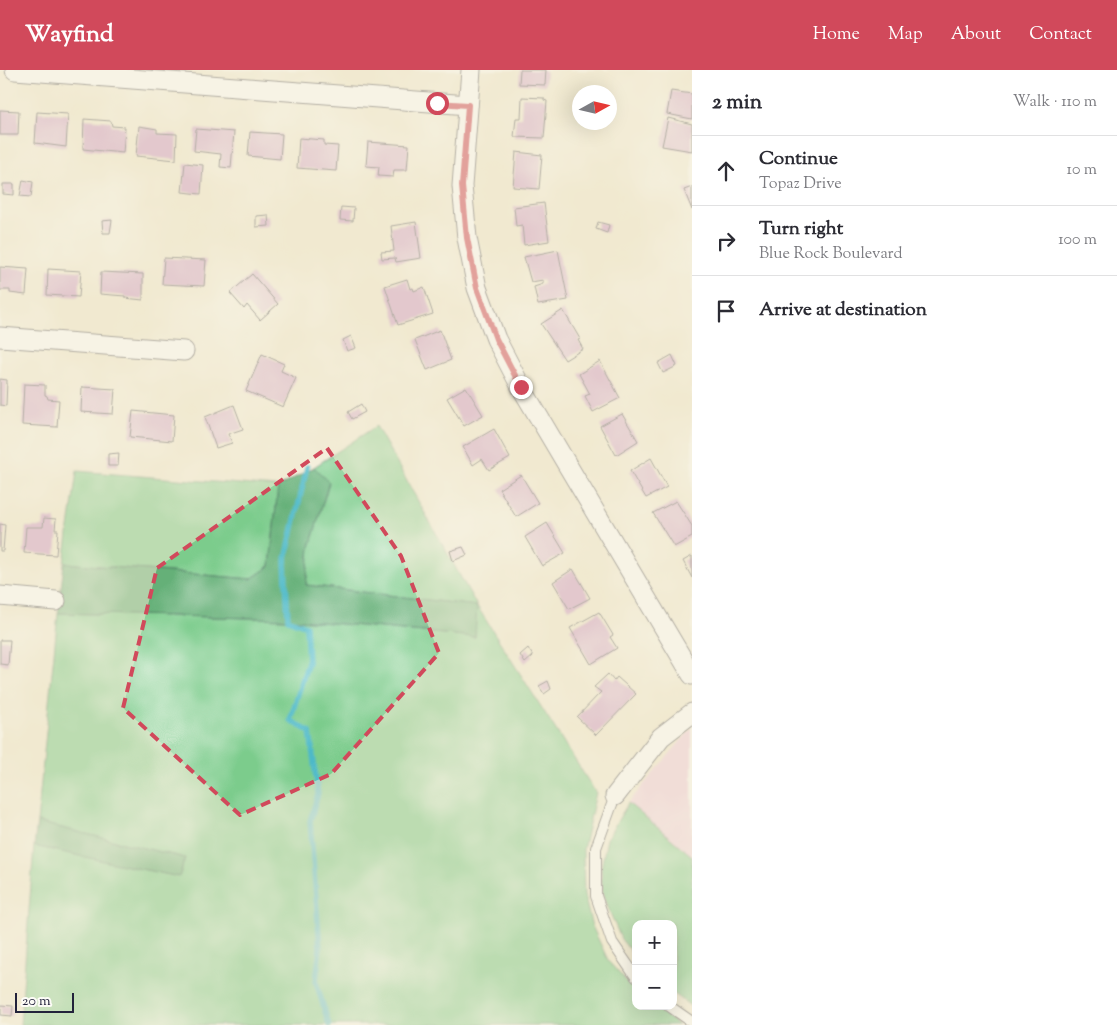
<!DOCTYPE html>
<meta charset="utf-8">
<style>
:root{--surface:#fff;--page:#f7f7f7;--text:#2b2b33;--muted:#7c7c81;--line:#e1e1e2;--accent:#d1495b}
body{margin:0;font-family:"Sorts Mill Goudy",serif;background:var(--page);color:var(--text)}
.controls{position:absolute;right:15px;bottom:15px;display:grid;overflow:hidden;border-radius:10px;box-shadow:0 5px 20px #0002}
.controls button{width:45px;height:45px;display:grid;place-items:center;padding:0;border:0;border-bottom:1px solid var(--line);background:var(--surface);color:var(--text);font:25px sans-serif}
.compass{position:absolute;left:572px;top:15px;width:45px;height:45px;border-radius:50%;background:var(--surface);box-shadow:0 5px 20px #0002;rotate:82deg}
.scale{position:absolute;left:15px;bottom:12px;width:59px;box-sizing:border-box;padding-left:5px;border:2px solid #22223b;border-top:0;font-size:14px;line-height:18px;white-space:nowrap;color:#22223b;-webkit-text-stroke:4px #fdfcf7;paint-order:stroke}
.stop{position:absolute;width:15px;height:15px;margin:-11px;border:4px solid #d1495b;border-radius:50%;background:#fff}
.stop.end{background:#d1495b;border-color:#fff;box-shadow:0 1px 5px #0008}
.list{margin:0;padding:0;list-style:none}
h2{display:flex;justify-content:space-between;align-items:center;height:65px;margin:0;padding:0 20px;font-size:21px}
h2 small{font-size:16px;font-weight:400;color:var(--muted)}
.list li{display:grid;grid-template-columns:32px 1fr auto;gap:15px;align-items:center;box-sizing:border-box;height:70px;padding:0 20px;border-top:1px solid var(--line)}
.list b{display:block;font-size:19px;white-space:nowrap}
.list p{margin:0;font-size:16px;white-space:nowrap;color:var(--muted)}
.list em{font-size:16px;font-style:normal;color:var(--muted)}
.icon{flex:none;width:28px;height:28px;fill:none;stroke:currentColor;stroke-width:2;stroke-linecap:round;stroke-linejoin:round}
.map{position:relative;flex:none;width:692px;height:955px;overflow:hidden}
header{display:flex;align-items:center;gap:30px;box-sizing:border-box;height:70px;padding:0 25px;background:var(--accent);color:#fff}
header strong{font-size:24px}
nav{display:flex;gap:28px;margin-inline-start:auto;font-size:18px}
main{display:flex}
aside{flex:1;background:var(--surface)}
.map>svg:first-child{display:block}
</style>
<header>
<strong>Wayfind</strong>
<nav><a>Home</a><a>Map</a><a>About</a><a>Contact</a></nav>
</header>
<main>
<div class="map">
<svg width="692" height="955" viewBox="0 0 692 955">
<rect width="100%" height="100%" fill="#fdfcf7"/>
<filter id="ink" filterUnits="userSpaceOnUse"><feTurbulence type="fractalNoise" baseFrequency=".02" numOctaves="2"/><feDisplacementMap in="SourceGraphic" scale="10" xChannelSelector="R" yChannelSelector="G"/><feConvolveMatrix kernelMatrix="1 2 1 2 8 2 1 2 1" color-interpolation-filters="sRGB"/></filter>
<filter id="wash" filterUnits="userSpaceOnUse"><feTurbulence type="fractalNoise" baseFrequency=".0096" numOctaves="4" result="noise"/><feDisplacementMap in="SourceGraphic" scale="20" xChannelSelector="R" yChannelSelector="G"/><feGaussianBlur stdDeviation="1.12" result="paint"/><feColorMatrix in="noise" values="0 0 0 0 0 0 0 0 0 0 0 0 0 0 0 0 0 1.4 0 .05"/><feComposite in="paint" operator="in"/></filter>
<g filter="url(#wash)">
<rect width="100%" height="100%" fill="#f1e9d0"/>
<!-- built -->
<path fill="#f2cfe1" d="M 691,659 L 692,659 L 692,786 L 628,733 Z"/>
<!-- green -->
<g fill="#7ccc8c" stroke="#4f7764">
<path d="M 376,356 L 477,536 L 596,723 L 583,780 L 584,825 L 592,856 L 609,892 L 636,922 L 636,936 L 654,936 L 678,955 L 20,955 L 34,776 L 179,807 L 185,788 L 37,752 L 58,543 L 290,549 L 475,567 L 476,536 L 306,515 L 310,477 L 329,412 L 314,397 Z"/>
<path d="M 77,401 L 278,417 L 270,496 L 251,509 L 64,493 Z"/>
<path d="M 628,733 L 692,786 L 692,937 L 673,923 L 673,854 L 636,854 L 636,888 L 621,869 L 603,826 L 601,798 L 607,769 Z"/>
</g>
<!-- forest -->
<g fill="#65b078" stroke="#44695a">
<path d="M 314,397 L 329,412 L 310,477 L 306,515 L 477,536 L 475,567 L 290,549 L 58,543 L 64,493 L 251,509 L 270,496 L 278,417 Z"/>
<path d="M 37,752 L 185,788 L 179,807 L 34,776 Z"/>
</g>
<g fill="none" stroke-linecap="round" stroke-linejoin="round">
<!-- stream -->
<path stroke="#4db9c8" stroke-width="5.5" d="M 307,397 L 285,493 L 288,549 L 306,556 L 308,592 L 290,650 L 310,662 L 318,724 L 310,751 L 320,878 L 316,912 L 329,955"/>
</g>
<g id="blocks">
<!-- building -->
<g fill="#d2a1ca">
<path d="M 520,0 L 546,0 L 545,15 L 519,14 Z"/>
<path d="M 671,21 L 692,24 L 692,49 L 667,44 Z"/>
<path d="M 522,27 L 544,28 L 544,30 L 547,31 L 544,68 L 514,67 L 516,48 L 521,48 Z"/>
<path d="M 0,40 L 19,41 L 18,65 L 0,65 Z"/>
<path d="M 37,42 L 68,44 L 66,77 L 35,73 Z"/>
<path d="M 668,48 L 692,54 L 692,81 L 662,76 Z"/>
<path d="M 84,49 L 111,51 L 112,56 L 125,57 L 123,83 L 83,79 Z"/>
<path d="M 139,56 L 157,59 L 157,63 L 177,64 L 176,90 L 136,86 Z"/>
<path d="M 196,59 L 234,62 L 231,98 L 220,97 L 221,84 L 194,81 Z"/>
<path d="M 250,62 L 282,64 L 280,89 L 248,86 Z"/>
<path d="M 299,68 L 324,70 L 324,75 L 338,76 L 336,101 L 297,98 Z"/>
<path d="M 368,72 L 409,75 L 407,100 L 394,100 L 393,107 L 378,106 L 379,97 L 366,96 Z"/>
<path d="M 516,82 L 542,85 L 539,119 L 513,117 Z"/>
<path d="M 185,93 L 203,95 L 201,124 L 182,122 Z"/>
<path d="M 23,110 L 33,112 L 31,127 L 20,126 Z"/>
<path d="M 3,114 L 14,114 L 14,125 L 3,124 Z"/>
<path d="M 692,117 L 692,140 L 684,120 Z"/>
<path d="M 544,133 L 549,171 L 524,175 L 522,155 L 516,156 L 514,137 Z"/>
<path d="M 341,137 L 354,138 L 353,151 L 340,150 Z"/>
<path d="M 268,145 L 269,156 L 256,157 L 256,146 Z"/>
<path d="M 112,150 L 110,163 L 103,163 L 102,151 Z"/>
<path d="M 416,152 L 421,188 L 396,192 L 395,188 L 382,189 L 381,182 L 394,181 L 391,156 Z"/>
<path d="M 598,152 L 609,155 L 607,163 L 596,159 Z"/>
<path d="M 558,180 L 568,230 L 538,235 L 534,217 L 543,214 L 543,210 L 531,212 L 524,187 Z"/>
<path d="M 164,188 L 206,190 L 204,216 L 162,214 Z"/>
<path d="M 0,197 L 28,199 L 26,225 L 10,223 L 10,220 L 0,220 Z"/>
<path d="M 48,199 L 81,201 L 79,227 L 47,225 Z"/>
<path d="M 101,202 L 143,204 L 143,230 L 125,228 L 125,226 L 100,224 Z"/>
<path d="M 252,204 L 278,234 L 260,250 L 247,235 L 244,239 L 230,223 Z"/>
<path d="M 407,209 L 410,219 L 413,218 L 414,221 L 424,217 L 433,244 L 398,255 L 385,216 Z"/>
<path d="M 563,240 L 580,269 L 578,270 L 583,279 L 565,290 L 541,254 Z"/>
<path d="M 440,260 L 451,290 L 427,300 L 415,270 Z"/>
<path d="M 351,266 L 356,278 L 347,281 L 343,270 Z"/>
<path d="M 262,284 L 284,294 L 281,301 L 296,308 L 283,337 L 246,321 Z"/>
<path d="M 672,285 L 677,296 L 663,303 L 658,293 Z"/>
<path d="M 600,291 L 620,328 L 593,342 L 585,326 L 590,324 L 579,304 Z"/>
<path d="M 0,309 L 7,310 L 6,336 L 0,335 Z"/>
<path d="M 24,314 L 45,315 L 45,325 L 47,326 L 48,329 L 59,330 L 57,357 L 22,355 Z"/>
<path d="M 82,317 L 115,319 L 113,344 L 81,342 Z"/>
<path d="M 466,317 L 483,345 L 464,356 L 447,328 Z"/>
<path d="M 361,334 L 365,342 L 352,349 L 348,342 Z"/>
<path d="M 234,335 L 243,359 L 228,364 L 232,373 L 216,378 L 205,347 Z"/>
<path d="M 133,341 L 174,345 L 172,371 L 130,367 Z"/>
<path d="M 622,344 L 638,371 L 616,385 L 600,356 Z"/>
<path d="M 494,359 L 510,388 L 489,400 L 482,389 L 473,395 L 463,377 Z"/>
<path d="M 119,383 L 118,396 L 108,396 L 108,384 Z"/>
<path d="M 651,388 L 667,417 L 646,428 L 630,401 Z"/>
<path d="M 521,405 L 538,433 L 516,447 L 499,419 Z"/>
<path d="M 676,431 L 692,456 L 692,467 L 674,477 L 653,443 Z"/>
<path d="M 44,448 L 56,449 L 55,460 L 58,460 L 56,485 L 24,483 L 26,457 L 43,457 Z"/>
<path d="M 547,453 L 565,483 L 542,496 L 525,467 Z"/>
<path d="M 0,454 L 5,455 L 3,481 L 0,481 Z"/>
<path d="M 463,477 L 467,485 L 453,491 L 450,481 Z"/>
<path d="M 692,486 L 692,508 L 683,491 Z"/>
<path d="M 573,499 L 590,528 L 569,539 L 553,512 Z"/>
<path d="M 599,542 L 613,565 L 610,567 L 617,578 L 591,594 L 570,558 Z"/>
<path d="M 0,570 L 10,570 L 8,595 L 0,594 Z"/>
<path d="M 528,578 L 533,586 L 525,593 L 520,585 Z"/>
<path d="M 608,604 L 614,611 L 617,607 L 636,624 L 596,665 L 577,647 L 601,622 L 594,617 Z"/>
<path d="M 548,611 L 551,619 L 544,624 L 539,616 Z"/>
<path d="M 1,935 L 13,936 L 12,946 L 1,945 Z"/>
</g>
</g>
</g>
<g filter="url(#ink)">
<use href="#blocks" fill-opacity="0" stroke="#6a686f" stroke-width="1"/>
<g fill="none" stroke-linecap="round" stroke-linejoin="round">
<defs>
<g id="service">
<path d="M 615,726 L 596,778 L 596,826 L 612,872 L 636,907"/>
<path d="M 669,936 L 692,952"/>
</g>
<g id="minor">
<path d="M 15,0 L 468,35"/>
<path d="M 471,0 L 462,116 L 467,168 L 477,218 L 496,269 L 521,317 L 692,605"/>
<path d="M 0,267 L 184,281"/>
<path d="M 0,526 L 56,531"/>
<path d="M 615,726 L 661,667 L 692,643"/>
</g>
</defs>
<!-- service casing -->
<use href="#service" stroke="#6a686f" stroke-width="12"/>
<!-- minor casing -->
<use href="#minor" stroke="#6a686f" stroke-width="21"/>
<!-- service -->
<use href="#service" stroke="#fff" stroke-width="10"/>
<!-- minor -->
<use href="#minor" stroke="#fff" stroke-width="19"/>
</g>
</g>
<g fill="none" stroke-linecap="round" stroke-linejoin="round" filter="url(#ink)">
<!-- route -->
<path stroke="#d1495b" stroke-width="6" d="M 437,33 L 468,35 L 462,116 L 467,168 L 477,218 L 496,269 L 521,317"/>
</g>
<!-- marked area -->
<path d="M0 0H692V955H0ZM 327,378 L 401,486 L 439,583 L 331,704 L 240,745 L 123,638 L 157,498 Z" fill="#f1e9d0" fill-opacity=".55" fill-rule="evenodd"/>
<path fill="none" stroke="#d1495b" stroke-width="4" stroke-dasharray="10 6" stroke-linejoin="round" d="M 327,378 L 401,486 L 439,583 L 331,704 L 240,745 L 123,638 L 157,498 Z"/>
</svg>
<div class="controls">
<button>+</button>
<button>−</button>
</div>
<svg class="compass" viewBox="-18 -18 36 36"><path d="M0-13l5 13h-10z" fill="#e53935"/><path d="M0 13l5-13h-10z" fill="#7c7c81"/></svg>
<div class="scale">20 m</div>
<div class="stop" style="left:437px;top:33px"></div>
<div class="stop end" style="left:521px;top:317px"></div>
</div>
<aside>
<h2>2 min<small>Walk · 110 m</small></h2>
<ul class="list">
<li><svg class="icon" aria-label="ahead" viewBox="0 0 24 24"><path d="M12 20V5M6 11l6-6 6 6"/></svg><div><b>Continue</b><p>Topaz Drive</p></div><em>10 m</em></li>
<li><svg class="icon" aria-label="right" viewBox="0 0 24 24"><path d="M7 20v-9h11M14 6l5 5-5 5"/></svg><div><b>Turn right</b><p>Blue Rock Boulevard</p></div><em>100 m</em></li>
<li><svg class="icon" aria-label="arrive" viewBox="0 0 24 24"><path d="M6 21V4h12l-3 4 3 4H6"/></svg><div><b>Arrive at destination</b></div></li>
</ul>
</aside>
</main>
